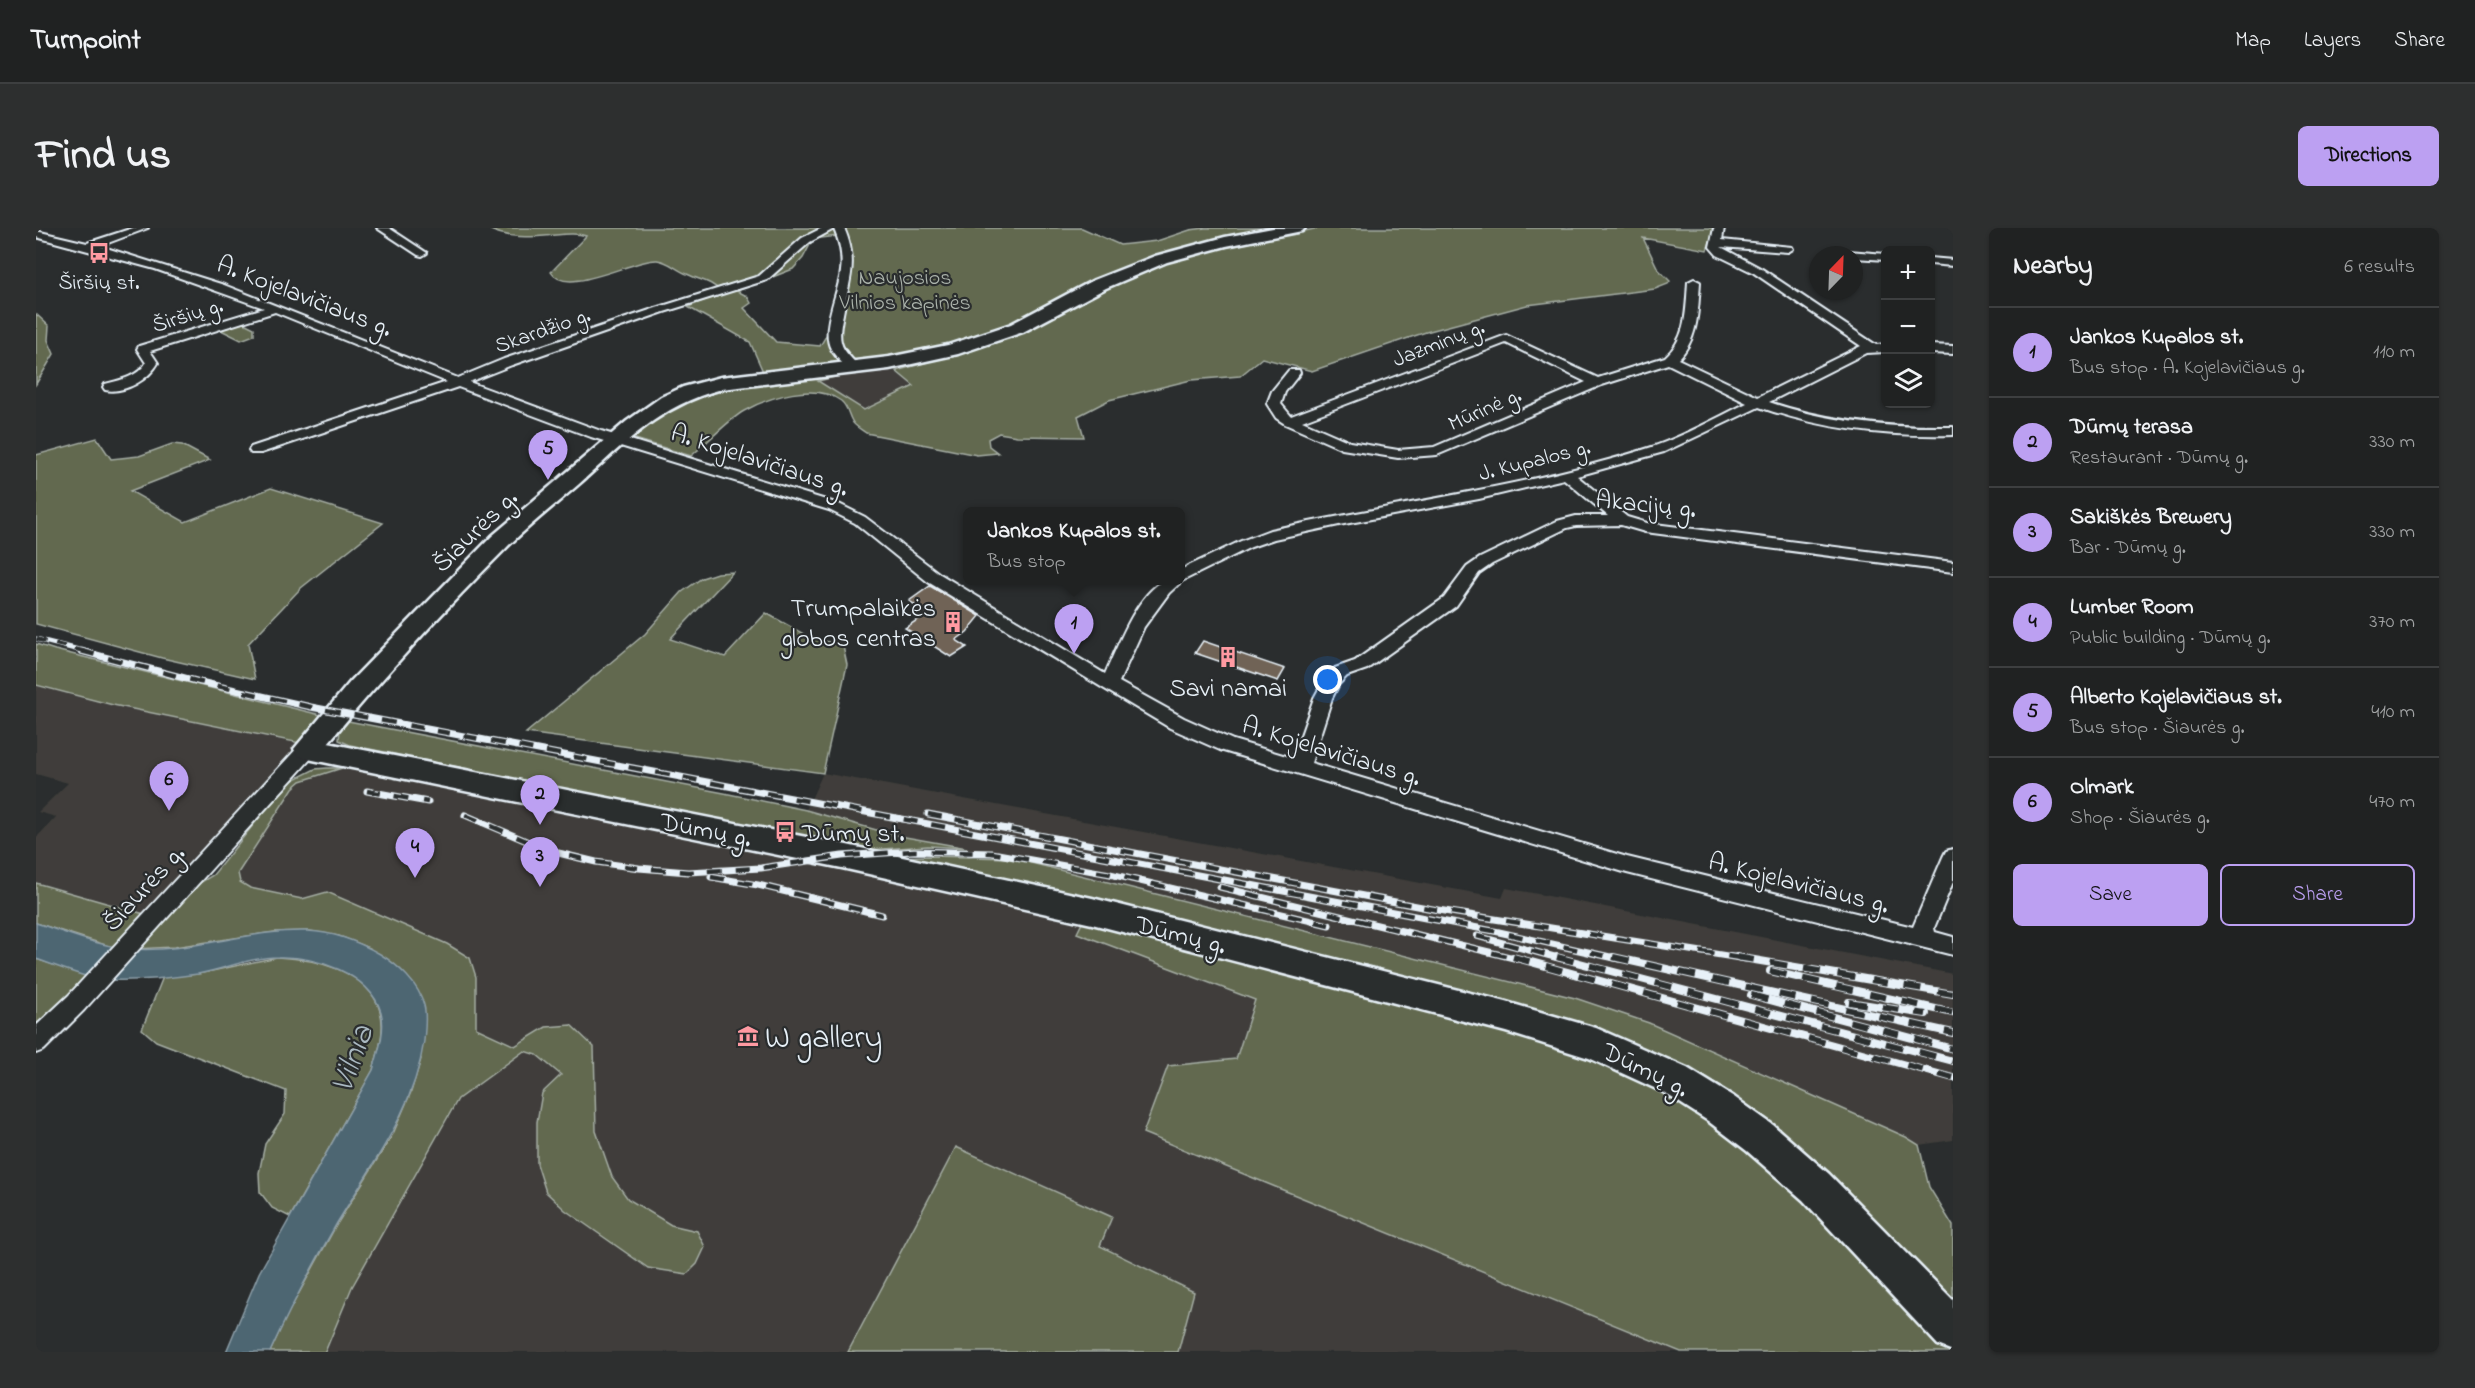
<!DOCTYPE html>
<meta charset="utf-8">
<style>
:root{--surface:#202222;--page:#2d2f2f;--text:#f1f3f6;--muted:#a2a4a5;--line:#3d3f40;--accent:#bca0f2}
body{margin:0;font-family:"Indie Flower",sans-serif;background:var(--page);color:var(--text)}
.controls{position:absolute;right:18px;top:18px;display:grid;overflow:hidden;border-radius:9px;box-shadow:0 2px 4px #0004}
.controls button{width:54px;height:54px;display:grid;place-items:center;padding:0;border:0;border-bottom:2px solid var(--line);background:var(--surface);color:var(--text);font:30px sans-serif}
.compass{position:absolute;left:1773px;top:18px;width:54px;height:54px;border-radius:50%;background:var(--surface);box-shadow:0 2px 4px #0004;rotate:23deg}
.you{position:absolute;left:1292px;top:452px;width:21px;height:21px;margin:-15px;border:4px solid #fff;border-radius:50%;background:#1a73e8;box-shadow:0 0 0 9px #1a73e833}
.badge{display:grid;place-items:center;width:39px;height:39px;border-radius:50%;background:var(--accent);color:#111;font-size:20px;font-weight:700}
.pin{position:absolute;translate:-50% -50px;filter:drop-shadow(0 2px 3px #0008)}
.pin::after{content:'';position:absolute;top:32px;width:21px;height:18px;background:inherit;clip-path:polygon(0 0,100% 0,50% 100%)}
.popup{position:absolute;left:927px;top:279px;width:222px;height:78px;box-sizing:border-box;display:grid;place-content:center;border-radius:9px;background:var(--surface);filter:drop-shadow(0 2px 4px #0005);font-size:20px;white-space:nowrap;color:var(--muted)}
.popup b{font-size:22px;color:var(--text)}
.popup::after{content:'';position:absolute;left:50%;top:100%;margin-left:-12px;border:12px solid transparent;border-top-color:var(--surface)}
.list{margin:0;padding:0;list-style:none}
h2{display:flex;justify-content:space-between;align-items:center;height:78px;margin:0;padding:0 24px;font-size:26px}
h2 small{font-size:20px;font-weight:400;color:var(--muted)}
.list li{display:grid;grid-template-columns:39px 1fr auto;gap:18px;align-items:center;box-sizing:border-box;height:90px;padding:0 24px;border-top:2px solid var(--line)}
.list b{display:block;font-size:22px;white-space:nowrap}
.list p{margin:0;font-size:20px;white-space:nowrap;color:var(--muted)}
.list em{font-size:20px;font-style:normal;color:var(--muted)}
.actions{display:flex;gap:12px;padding:18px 24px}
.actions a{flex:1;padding:14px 0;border:2px solid var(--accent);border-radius:9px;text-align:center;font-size:21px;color:var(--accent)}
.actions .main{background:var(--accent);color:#111}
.icon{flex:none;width:33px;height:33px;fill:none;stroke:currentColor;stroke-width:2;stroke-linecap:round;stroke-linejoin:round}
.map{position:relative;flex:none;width:1917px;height:1124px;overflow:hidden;border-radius:9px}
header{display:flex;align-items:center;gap:36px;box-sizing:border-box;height:84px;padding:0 30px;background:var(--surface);border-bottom:2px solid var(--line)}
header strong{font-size:28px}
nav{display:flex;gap:33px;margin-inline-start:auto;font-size:21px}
.intro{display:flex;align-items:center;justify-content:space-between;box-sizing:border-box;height:144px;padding:0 36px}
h1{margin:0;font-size:42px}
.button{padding:15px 27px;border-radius:9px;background:var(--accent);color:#111;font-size:21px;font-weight:700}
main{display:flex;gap:36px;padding:0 36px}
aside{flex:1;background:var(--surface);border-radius:9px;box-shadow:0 2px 4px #0004}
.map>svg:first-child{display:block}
</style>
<header>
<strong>Turnpoint</strong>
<nav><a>Map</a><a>Layers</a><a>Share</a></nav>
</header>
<div class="intro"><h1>Find us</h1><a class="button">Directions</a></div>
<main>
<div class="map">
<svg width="1917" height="1124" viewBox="0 0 1917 1124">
<rect width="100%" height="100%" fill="#2a2d2e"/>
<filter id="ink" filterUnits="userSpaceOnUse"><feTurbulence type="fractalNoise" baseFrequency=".0167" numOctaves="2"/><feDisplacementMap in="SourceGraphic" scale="12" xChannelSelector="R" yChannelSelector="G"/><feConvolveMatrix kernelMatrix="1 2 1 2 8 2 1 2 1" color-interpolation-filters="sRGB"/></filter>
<g filter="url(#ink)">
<!-- built -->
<g fill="#3f3e3a">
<path d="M 854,140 L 879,158 L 828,182 L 781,153 Z"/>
<path d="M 0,457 L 77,477 L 264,515 L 108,686 L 0,655 L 0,610 L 20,589 L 2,584 L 32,555 L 0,546 Z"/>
<path d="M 306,540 L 737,625 L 1048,691 L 1041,705 L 1219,772 L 1200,831 L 1157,835 L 1107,905 L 1645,1124 L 1142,1124 L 1158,1064 L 1064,1018 L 1076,989 L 920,919 L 812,1124 L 289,1124 L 316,1059 L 422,871 L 488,823 L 501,827 L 525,847 L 510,964 L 529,982 L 612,1040 L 669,1019 L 661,1003 L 635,997 L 592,971 L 576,949 L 560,903 L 558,819 L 510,799 L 479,818 L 440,800 L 440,749 L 434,731 L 411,716 L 291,664 L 266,671 L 214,660 L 204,654 L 201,645 L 257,560 L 265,553 Z"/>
<path d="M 787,545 L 1466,670 L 1470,660 L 1917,746 L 1917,912 L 1883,917 L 1613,795 L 1539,770 L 931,620 L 858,607 L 770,582 Z"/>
</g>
<!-- green -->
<g fill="#62694f" stroke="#a5ada4" stroke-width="1.5" fill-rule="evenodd">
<path d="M 451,0 L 1046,0 L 1084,17 L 1121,13 L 1154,2 L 1169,0 L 1244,0 L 1155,20 L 971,99 L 885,126 L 728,146 L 714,114 L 652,79 L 687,65 C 672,51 667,54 651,46 C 640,42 633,33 621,32 C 597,31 530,70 515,44 L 550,8 C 531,0 484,19 451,0 ZM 802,8 C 804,14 807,20 807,26 C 810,51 798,98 784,118 L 740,114 L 708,80 L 715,75 L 711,68 L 701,63 L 757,41 L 767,30 L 777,11 Z"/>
<path d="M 1283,0 L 1679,0 L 1671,22 L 1607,10 L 1622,41 L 1634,53 L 1632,56 L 1619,61 L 1491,77 L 1390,104 L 1276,143 L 1226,130 L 1204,148 L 1155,152 L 1073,172 L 1042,188 L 1048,209 L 981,208 L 963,205 L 952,211 L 953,218 L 962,225 L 941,227 L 830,205 C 825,201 818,198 816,193 C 812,186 812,179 805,173 C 779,154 733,169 708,183 C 691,193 671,215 655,228 L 596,210 L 631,182 L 681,160 L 810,144 L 812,146 L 782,153 L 828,182 L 878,158 L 860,143 L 973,111 L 1095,48 L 1140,30 Z"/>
<path d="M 0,86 L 13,98 L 12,112 L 18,126 L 0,156 Z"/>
<path d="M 206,94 L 218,100 L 218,107 L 205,112 L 185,102 Z"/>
<path d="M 61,210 L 75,231 L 103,228 L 136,216 L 146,217 L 174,232 L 94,263 L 149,294 L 235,260 L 347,295 L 265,360 L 212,416 L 219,451 L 126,430 L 0,396 L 0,227 Z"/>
<path d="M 697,344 L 634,411 L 689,429 L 730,385 L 771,408 L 807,418 L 811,437 L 787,545 L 490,505 L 609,406 L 646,364 L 666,350 L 681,345 Z"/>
<path d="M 0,416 L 19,422 L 289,488 L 264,515 L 77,477 L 0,457 Z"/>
<path d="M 312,493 L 688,565 L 770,582 L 858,607 L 931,620 L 892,618 L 831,622 L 314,517 L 303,512 L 304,501 Z"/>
<path d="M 291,540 L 306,540 L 265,553 L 257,560 L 202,645 L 204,654 L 214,660 L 266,671 L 291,664 L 411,716 L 434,730 L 440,749 L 440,800 L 479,818 L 510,799 L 535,797 L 558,819 L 560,903 L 576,949 L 592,971 L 635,997 L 661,1003 L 669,1019 L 661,1036 L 651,1046 L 612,1040 L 529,982 L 510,964 L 501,936 L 501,894 L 506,865 L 525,847 L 501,827 L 488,823 L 422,871 L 316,1059 L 289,1124 L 234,1124 L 251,1087 L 301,996 L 357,906 L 375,864 L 385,831 L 334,720 L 303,708 L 274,703 L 238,704 L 138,719 L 98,721 L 157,659 L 177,647 L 251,555 L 279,541 Z"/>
<path d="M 894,628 L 975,630 L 1539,770 L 1613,795 L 1870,909 L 1883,917 L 1893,959 L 1917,998 L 1917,1082 L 1652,846 L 862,629 Z"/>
<path d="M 0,655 L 108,686 L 76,719 L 0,695 Z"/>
<path d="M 1048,691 L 1506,814 C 1538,824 1569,834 1599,850 C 1726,914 1818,1023 1914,1124 L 1645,1124 L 1107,905 L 1132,838 L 1200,831 L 1219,772 L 1041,705 Z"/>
<path d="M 241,729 C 279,731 332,742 344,783 C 350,802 342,825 337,842 L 254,989 L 236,980 L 224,964 L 223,945 L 229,916 L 249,886 L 250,863 L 120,813 L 106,801 L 127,749 L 162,746 Z"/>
<path d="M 0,731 L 52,748 L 0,803 Z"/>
<path d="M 920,919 L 1076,989 L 1064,1018 L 1158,1064 L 1142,1124 L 812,1124 Z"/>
</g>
<!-- water -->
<path fill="#4e6672" stroke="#8c9ea8" stroke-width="1.5" d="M 0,695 C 31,705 64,719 96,721 C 155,725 213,701 272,703 C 297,704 323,714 344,726 C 362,737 383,756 388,777 C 391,788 389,801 388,813 C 378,883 336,936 301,995 C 277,1037 254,1080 234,1124 L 190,1124 L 223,1045 L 337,842 C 342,825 350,802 345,784 C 333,745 279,728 242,729 C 215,729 189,741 162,746 C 134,750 102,753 75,752 C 49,751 24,739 0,731 Z"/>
<!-- building -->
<g fill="#706456" stroke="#e8f1f8" stroke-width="1.5">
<path d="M 894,358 L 944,388 L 931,404 L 920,412 L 931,419 L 915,429 L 869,400 L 892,385 L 873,373 Z"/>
<path d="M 1167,413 L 1249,441 L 1242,453 L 1159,425 Z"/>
</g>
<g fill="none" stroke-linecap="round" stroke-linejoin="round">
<defs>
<g id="street">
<path d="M 97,0 L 112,0 L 64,18 L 188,57 L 422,150 L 468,131 L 620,80 L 723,48 L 766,10 L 786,0 L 808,0 C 823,34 813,52 807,86 C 805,95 803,106 805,114 C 807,124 818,132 824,140 L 822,143 L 814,143 C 808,136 799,129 795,121 C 784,101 803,64 805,43 C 807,28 804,15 798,1 L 774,14 L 731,52 L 628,84 L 476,137 L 433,154 L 565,203 L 803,276 L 829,289 L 904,346 L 1069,446 C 1081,420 1100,368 1126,354 C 1131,351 1139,352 1144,352 L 1144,342 L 1205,313 L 1234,302 C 1361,275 1492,259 1616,219 C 1649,208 1680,190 1711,175 L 1632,136 L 1566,157 L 1401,227 L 1362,230 L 1306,221 L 1249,196 L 1240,190 L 1231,176 L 1236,163 L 1253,142 L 1263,142 L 1264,145 L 1249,164 L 1245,176 L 1255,188 L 1470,107 L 1562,150 L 1629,129 C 1651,110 1650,82 1652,54 L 1658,51 L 1664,54 C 1662,81 1663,111 1642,131 L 1722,169 L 1825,118 L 1718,45 L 1681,27 L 1674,19 L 1678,0 L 1688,0 L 1686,12 L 1756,19 L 1757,21 L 1752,24 L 1685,19 L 1726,41 L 1840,117 L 1850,116 L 1850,124 L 1830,125 L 1733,174 C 1793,194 1854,200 1917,199 L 1917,207 C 1850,209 1786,201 1723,179 L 1628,224 L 1541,248 L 1591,289 L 1611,295 L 1917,334 L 1917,344 L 1609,304 L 1585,297 L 1540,298 L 1531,300 L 1456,336 L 1443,345 L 1420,378 L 1331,441 L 1311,448 L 1303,456 L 1296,470 L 1275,535 L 1591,629 L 1877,699 L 1907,629 L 1910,623 L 1917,621 L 1917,654 L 1898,700 L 1899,704 L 1917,709 L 1917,727 L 1591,645 L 1184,522 L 1134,500 L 1067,460 L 892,354 L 819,295 L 793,282 L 555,209 L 422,159 L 225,225 L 215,225 L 213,222 L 215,219 L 411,154 L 239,84 L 114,123 L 122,135 C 113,151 89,166 69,162 L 67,159 L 69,156 C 85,152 101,149 110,135 L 101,121 L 103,118 L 228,80 L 119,41 L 0,9 L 0,3 L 51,15 ZM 1470,115 L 1550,154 L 1398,219 L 1362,222 L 1314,214 L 1266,193 ZM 1528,251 L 1572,288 L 1540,288 L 1521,293 L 1444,330 L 1431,339 L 1408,370 L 1319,433 L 1299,440 L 1290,448 L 1278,470 L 1257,530 L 1197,512 L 1148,490 L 1083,454 L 1108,399 L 1133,365 L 1146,353 L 1215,319 L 1238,311 L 1303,297 L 1443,271 Z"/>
<path d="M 341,0 L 353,0 L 391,25 L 386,28 L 382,27 Z"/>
<path d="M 1800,22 L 1850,26 L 1850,32 L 1818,30 L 1818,27 L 1796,27 L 1796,23 Z"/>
<path d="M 1894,30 L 1917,32 L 1917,38 L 1894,36 Z"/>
<path d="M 1894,117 L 1917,118 L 1917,126 L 1894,125 Z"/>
<path d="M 272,514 L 279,516 L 281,521 L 279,526 L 48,782 L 8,822 L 0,825 L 0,798 L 32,768 L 265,516 Z"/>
</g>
<path id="secondary" d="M 1237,0 L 1269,0 L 1266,3 L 1190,18 L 1131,34 L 1070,60 L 987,104 L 922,126 L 853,141 L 686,161 C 624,177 589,215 543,256 C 519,277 493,297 471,319 C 409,381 348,447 292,515 L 806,616 L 1056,670 L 1470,774 L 1560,800 L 1651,840 L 1698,869 L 1737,897 L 1793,946 L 1917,1072 L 1917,1123 L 1902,1117 L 1767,972 L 1711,923 L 1672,893 L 1627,864 L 1553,830 L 1470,804 L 1056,696 L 806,640 L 272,531 L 262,528 L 258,521 L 314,454 L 456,308 L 591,193 L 625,169 L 647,159 L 685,149 L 853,129 L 912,117 L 975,96 L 1058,52 L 1119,28 L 1189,9 Z"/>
</defs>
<!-- street casing -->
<use href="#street" stroke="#e8f1f8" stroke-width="4"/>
<!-- secondary casing -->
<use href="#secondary" stroke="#e8f1f8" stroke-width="5"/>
<!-- street -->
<use href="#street" fill="#2a2d2e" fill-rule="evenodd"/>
<!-- secondary -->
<use href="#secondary" fill="#2a2d2e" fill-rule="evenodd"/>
<defs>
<path id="rail-far2" d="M 0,411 L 51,424"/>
<g id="rail-far1">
<path d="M 45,423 L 164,454 L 275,479 L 1463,704 L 1583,731"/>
<path d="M 331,563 L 392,574"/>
<path d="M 892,586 L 1402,682 L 1710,731"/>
<path d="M 429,587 L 514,623 L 560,634 L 603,640 L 652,644 L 725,640 L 806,628 L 878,623 L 956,625 L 1074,646 L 1293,697"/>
<path d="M 675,649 L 722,657 L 846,687"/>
<path d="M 1184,659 L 1482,731"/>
<path d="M 1441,708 L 1526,731"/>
</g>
<g id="rail">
<path d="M 1477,729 L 1917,850"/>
<path d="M 1521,729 L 1917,833"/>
<path d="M 1577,729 L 1917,805"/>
<path d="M 1701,729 L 1917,766"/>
<path d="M 1734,743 L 1917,785"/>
<path d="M 1715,767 L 1917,821"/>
<path d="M 1813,774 L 1890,786"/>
</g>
</defs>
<!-- rail-far2 casing -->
<use href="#rail-far2" stroke="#e8f1f8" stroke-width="5"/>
<!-- rail-far1 casing -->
<use href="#rail-far1" stroke="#e8f1f8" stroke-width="7"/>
<!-- rail casing -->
<use href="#rail" stroke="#e8f1f8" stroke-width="8"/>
<!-- rail-far2 -->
<use href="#rail-far2" stroke="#2a2d2e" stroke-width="4" stroke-dasharray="10" stroke-linecap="butt"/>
<!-- rail-far1 -->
<use href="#rail-far1" stroke="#2a2d2e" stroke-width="4.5" stroke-dasharray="14" stroke-linecap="butt"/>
<!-- rail -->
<use href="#rail" stroke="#2a2d2e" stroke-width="6" stroke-dasharray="17" stroke-linecap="butt"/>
</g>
</g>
<!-- icons -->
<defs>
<symbol id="bus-bare" viewBox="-9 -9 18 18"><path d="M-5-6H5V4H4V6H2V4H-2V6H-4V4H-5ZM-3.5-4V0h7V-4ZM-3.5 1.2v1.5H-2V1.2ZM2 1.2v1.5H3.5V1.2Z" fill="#ff9aa2" stroke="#2a2d2e" stroke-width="2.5" paint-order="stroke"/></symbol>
<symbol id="building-bare" viewBox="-9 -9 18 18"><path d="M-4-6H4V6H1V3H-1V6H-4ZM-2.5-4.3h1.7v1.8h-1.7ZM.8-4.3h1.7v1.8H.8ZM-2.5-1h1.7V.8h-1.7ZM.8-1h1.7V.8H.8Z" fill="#ff9aa2" stroke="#2a2d2e" stroke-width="2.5" paint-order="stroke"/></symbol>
<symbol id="museum-bare" viewBox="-9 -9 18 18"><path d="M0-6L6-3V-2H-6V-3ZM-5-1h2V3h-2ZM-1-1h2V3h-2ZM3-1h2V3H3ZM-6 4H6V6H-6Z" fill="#ff9aa2" stroke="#2a2d2e" stroke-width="2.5" paint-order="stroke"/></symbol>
</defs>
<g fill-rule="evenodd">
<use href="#bus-bare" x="48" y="10" width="30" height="30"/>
<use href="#building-bare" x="902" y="379" width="30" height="30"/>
<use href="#building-bare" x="1177" y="414" width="30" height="30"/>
<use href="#bus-bare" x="734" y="589" width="30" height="30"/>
<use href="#museum-bare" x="697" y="793" width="30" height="30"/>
</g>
<g text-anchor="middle" stroke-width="4.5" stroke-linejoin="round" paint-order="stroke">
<!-- far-park labels -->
<g font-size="22" fill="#acb4ac" stroke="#2a2d2e">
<text x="869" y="56">Naujosios<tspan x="869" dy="25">Vilnios kapinės</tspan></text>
</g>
<!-- far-poi labels -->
<g font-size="22" fill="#e8f1f8" stroke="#2a2d2e">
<text x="63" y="61">Širšių st.</text>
</g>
<!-- far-street labels -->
<g font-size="22" fill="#e8f1f8" stroke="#2a2d2e">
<text transform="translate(151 86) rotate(-17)" y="8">Širšių g.</text>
<text transform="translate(506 101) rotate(-19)" y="8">Skardžio g.</text>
<text transform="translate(1402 114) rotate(-21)" y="8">Jazminų g.</text>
<text transform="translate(1448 180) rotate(-24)" y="8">Mūrinė g.</text>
<text transform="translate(1498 231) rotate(-14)" y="8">J. Kupalos g.</text>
</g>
<!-- street labels -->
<g font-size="26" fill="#e8f1f8" stroke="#2a2d2e">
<text transform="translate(269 67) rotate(21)" y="9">A. Kojelavičiaus g.</text>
<text transform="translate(724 231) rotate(18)" y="9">A. Kojelavičiaus g.</text>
<text transform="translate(1610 275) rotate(6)" y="9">Akacijų g.</text>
<text transform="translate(438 302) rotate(-44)" y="9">Šiaurės g.</text>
<text transform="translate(1296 522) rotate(17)" y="9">A. Kojelavičiaus g.</text>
<text transform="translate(670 601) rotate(11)" y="9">Dūmų g.</text>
<text transform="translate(1763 654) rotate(14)" y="9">A. Kojelavičiaus g.</text>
<text transform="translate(107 659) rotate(-47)" y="9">Šiaurės g.</text>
<text transform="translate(1145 706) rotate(14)" y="9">Dūmų g.</text>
<text transform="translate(1610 841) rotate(26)" y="9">Dūmų g.</text>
</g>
<!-- poi labels -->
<g font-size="26" fill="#e8f1f8" stroke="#2a2d2e" text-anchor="end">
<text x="900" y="388">Trumpalaikės<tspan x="900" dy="30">globos centras</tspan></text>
<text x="1192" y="468" text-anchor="middle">Savi namai</text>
<text x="766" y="613" text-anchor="start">Dūmų st.</text>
</g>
<!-- near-poi labels -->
<g font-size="32" fill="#e8f1f8" stroke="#2a2d2e" text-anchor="start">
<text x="729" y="819">W gallery</text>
</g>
<!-- near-water labels -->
<g font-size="33" font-style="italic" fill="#aab9c2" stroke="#2a2d2e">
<text transform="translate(314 830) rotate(-70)" y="12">Vilnia</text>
</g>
</g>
</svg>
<div class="controls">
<button>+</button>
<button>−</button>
<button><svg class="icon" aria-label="layers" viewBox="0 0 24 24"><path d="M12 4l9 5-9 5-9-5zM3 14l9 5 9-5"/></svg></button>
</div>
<svg class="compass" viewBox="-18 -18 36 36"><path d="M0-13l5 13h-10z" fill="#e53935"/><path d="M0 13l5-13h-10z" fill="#a2a4a5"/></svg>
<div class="you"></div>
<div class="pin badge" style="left:1038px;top:426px">1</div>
<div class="popup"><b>Jankos Kupalos st.</b>Bus stop</div>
<div class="pin badge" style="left:504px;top:597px">2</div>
<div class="pin badge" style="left:504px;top:659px">3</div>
<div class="pin badge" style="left:379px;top:650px">4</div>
<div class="pin badge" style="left:512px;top:252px">5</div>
<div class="pin badge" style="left:133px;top:583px">6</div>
</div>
<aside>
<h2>Nearby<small>6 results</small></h2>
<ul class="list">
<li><span class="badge">1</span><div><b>Jankos Kupalos st.</b><p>Bus stop · A. Kojelavičiaus g.</p></div><em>110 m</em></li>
<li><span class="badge">2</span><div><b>Dūmų terasa</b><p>Restaurant · Dūmų g.</p></div><em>330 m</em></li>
<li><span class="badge">3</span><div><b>Sakiškės Brewery</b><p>Bar · Dūmų g.</p></div><em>330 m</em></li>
<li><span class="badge">4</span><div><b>Lumber Room</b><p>Public building · Dūmų g.</p></div><em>370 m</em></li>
<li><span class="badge">5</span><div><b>Alberto Kojelavičiaus st.</b><p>Bus stop · Šiaurės g.</p></div><em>410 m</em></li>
<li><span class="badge">6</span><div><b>Olmark</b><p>Shop · Šiaurės g.</p></div><em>470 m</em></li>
</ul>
<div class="actions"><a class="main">Save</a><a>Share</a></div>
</aside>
</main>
